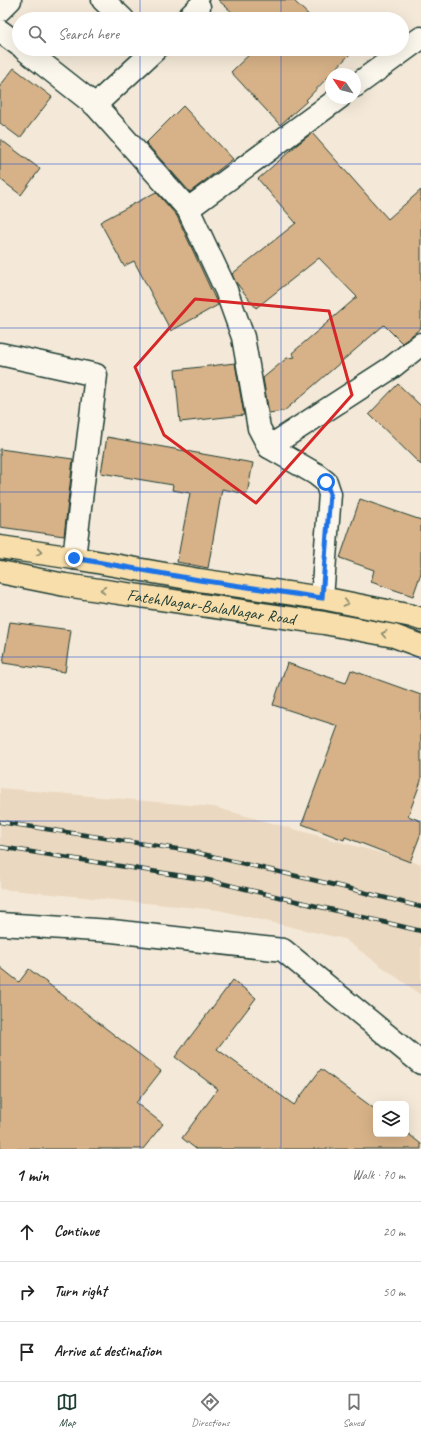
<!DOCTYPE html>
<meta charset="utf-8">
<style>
:root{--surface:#fff;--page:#f6f6f6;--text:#222;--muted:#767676;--line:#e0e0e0;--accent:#1f3d34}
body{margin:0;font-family:Caveat,sans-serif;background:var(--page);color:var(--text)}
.controls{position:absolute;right:12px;bottom:12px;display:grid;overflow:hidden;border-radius:6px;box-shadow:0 4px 16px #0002}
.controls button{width:36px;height:36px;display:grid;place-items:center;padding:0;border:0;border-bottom:1px solid var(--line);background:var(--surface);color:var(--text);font:20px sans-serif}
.compass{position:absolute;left:325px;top:68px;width:36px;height:36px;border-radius:50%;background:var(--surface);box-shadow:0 4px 16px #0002;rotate:305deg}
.stop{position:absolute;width:12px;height:12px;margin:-9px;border:3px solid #1a73e8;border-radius:50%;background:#fff}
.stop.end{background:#1a73e8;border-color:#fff;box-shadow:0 1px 4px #0008}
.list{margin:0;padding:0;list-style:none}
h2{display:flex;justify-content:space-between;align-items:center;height:52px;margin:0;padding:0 16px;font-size:17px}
h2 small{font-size:13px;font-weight:400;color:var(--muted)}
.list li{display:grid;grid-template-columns:26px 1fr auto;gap:12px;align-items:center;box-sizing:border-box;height:60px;padding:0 16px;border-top:1px solid var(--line)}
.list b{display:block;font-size:15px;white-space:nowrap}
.list em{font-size:13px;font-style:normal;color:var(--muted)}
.icon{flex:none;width:22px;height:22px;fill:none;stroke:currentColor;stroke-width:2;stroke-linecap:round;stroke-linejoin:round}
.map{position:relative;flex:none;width:421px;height:1149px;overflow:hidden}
.search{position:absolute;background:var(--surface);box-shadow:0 4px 16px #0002;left:12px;right:12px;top:12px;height:44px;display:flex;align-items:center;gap:10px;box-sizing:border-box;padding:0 14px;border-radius:22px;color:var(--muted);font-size:15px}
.sheet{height:232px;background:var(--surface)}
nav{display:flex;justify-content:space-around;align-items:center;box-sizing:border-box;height:56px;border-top:1px solid var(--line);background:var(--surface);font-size:11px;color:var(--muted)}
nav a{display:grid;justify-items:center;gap:2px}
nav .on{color:var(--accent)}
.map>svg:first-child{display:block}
</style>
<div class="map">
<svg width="421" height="1149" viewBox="0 0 421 1149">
<rect width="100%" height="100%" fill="#f4e9d8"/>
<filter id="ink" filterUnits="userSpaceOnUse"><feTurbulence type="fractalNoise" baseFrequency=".025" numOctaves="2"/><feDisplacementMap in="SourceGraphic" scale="8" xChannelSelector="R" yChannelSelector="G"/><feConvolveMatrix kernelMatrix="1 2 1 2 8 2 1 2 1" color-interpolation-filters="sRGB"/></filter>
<g filter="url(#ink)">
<!-- built -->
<path fill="#ebd8c0" d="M 0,788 L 214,807 L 421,864 L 421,995 L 344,939 L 218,910 L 0,889 Z"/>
<!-- building -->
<g fill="#d7b288" stroke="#1f3d34">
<path d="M 218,0 L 293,0 L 313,19 L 240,19 Z"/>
<path d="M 255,49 L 345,49 L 350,54 L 306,100 L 307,101 L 280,125 L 231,72 Z"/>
<path d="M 14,68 L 52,97 L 20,138 L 0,123 L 0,86 Z"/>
<path d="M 183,106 L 233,159 L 190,192 L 146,143 Z"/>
<path d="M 312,133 L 388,219 L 421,190 L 421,328 L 402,343 L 384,325 L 284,411 L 269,413 L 263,378 L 287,358 L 295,357 L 292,353 L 357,297 L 319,258 L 256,308 L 235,281 L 232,274 L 296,223 L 258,179 L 298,144 Z"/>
<path d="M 0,139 L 40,169 L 21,195 L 0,179 Z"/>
<path d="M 156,192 L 177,216 L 218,305 L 171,331 L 134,261 L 124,266 L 100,222 Z"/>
<path d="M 235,363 L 244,415 L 180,422 L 175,370 Z"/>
<path d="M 398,384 L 421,406 L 421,465 L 369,414 Z"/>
<path d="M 107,437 L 253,463 L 247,494 L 222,489 L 208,568 L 177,562 L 190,493 L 172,490 L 173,485 L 101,473 Z"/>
<path d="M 0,449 L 73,459 L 64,536 L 0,527 Z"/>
<path d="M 360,499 L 421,520 L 421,573 L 413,596 L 371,582 L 374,570 L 340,558 Z"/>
<path d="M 10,622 L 71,630 L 65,672 L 3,663 Z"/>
<path d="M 287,663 L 346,683 L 351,670 L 421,695 L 421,781 L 408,816 L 421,821 L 421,833 L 410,862 L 345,837 L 344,840 L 302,824 L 338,726 L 273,705 Z"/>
<path d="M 0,967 L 19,982 L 29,969 L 161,1071 L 136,1103 L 163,1124 L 143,1149 L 0,1149 Z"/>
<path d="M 233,980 L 256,998 L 217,1049 L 294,1105 L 321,1069 L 376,1110 L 376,1134 L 406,1134 L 406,1132 L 421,1144 L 421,1149 L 196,1149 L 182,1138 L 218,1089 L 175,1057 Z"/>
</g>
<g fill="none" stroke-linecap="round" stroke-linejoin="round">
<defs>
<g id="minor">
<path d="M 103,0 L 123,19"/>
<path d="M 0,10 L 10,0"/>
<path d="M 187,19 L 199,7"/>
<path d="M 0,31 L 19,45"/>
<path d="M 24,49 L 95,105 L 188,209 L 226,290 L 243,337 L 259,428 L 269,447 L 391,368 L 421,344"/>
<path d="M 355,86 L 421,38"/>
<path d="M 95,105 L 156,49"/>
<path d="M 188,209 L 339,98"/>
<path d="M 0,354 L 96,375 L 74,558"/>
<path d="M 269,447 L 316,474 L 326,482 L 330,494 L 322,598"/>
<path d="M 0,924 L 112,931 L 283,950 L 421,1063"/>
</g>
<g id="major">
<path d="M 0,547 L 74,558 L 199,580 L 322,598 L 412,616 L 421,619"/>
<path id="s1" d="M 0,572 L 65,585 L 324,623 L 394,636 L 421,646"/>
</g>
</defs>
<!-- minor casing -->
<use href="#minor" stroke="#1f3d34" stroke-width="25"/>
<!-- major casing -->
<use href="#major" stroke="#1f3d34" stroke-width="25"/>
<!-- minor -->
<use href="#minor" stroke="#fbf7ec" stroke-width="22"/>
<!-- major -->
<use href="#major" stroke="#f8deab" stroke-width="22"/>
<defs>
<g id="rail">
<path d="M 0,822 L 190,851 L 343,887 L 421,907"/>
<path d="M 0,847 L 208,880 L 421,931"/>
</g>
</defs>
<!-- rail casing -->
<use href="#rail" stroke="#1f3d34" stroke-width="4.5"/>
<!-- rail -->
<use href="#rail" stroke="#fbf7ec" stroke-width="3" stroke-dasharray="9" stroke-linecap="butt"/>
</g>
<!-- one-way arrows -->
<defs><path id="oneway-chevron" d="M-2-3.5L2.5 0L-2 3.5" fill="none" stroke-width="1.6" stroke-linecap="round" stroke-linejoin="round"/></defs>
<g stroke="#81856a">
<use href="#oneway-chevron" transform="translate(39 552) rotate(9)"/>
<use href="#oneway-chevron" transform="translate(103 590) rotate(-172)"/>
<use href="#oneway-chevron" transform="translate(346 603) rotate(12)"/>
<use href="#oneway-chevron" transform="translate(384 634) rotate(-169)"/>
</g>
</g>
<g fill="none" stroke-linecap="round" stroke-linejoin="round" filter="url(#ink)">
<!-- route -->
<path stroke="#1a73e8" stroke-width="5" d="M 74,558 L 199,580 L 322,598 L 330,494 L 326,482"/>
</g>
<!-- marked area -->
<path fill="none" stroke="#d62828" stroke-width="3" stroke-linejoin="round" d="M 195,299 L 329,311 L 352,395 L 256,503 L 164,435 L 135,367 Z"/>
<!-- grid -->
<path fill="none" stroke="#1d4ed8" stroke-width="1" stroke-opacity="0.55" d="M 140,0 L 140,19M 281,0 L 281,19M 140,49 L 140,1149M 281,49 L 281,1149M 0,164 L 421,164M 0,328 L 421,328M 0,492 L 421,492M 0,657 L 421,657M 0,821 L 421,821M 0,985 L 421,985"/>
<g text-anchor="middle" stroke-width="4" stroke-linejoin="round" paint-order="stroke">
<!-- street labels -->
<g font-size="17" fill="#1f3d34" stroke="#fbf7ec">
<text dy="6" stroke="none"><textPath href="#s1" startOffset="214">FatehNagar-BalaNagar Road</textPath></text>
</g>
</g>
</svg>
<div class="controls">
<button><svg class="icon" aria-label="layers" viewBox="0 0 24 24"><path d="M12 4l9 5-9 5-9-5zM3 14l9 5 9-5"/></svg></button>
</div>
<svg class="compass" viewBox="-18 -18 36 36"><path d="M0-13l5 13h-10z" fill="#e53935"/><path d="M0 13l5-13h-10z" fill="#767676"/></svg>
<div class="stop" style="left:326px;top:482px"></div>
<div class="stop end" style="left:74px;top:558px"></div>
<div class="search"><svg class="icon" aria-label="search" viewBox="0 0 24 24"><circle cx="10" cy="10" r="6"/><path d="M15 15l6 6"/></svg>Search here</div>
</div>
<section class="sheet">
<h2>1 min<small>Walk · 70 m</small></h2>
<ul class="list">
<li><svg class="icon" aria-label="ahead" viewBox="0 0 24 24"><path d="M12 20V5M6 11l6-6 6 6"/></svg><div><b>Continue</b></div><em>20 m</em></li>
<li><svg class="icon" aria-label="right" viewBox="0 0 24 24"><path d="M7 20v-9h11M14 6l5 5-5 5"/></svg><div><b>Turn right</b></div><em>50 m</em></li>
<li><svg class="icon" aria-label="arrive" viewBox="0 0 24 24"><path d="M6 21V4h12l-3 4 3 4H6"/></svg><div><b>Arrive at destination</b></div></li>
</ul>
</section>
<nav>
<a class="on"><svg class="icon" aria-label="map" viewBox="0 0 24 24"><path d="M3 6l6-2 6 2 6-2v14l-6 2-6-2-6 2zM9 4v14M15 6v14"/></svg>Map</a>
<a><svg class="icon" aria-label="directions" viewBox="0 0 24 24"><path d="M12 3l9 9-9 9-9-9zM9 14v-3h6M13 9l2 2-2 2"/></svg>Directions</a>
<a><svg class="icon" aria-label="saved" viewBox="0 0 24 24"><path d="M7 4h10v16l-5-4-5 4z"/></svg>Saved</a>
</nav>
